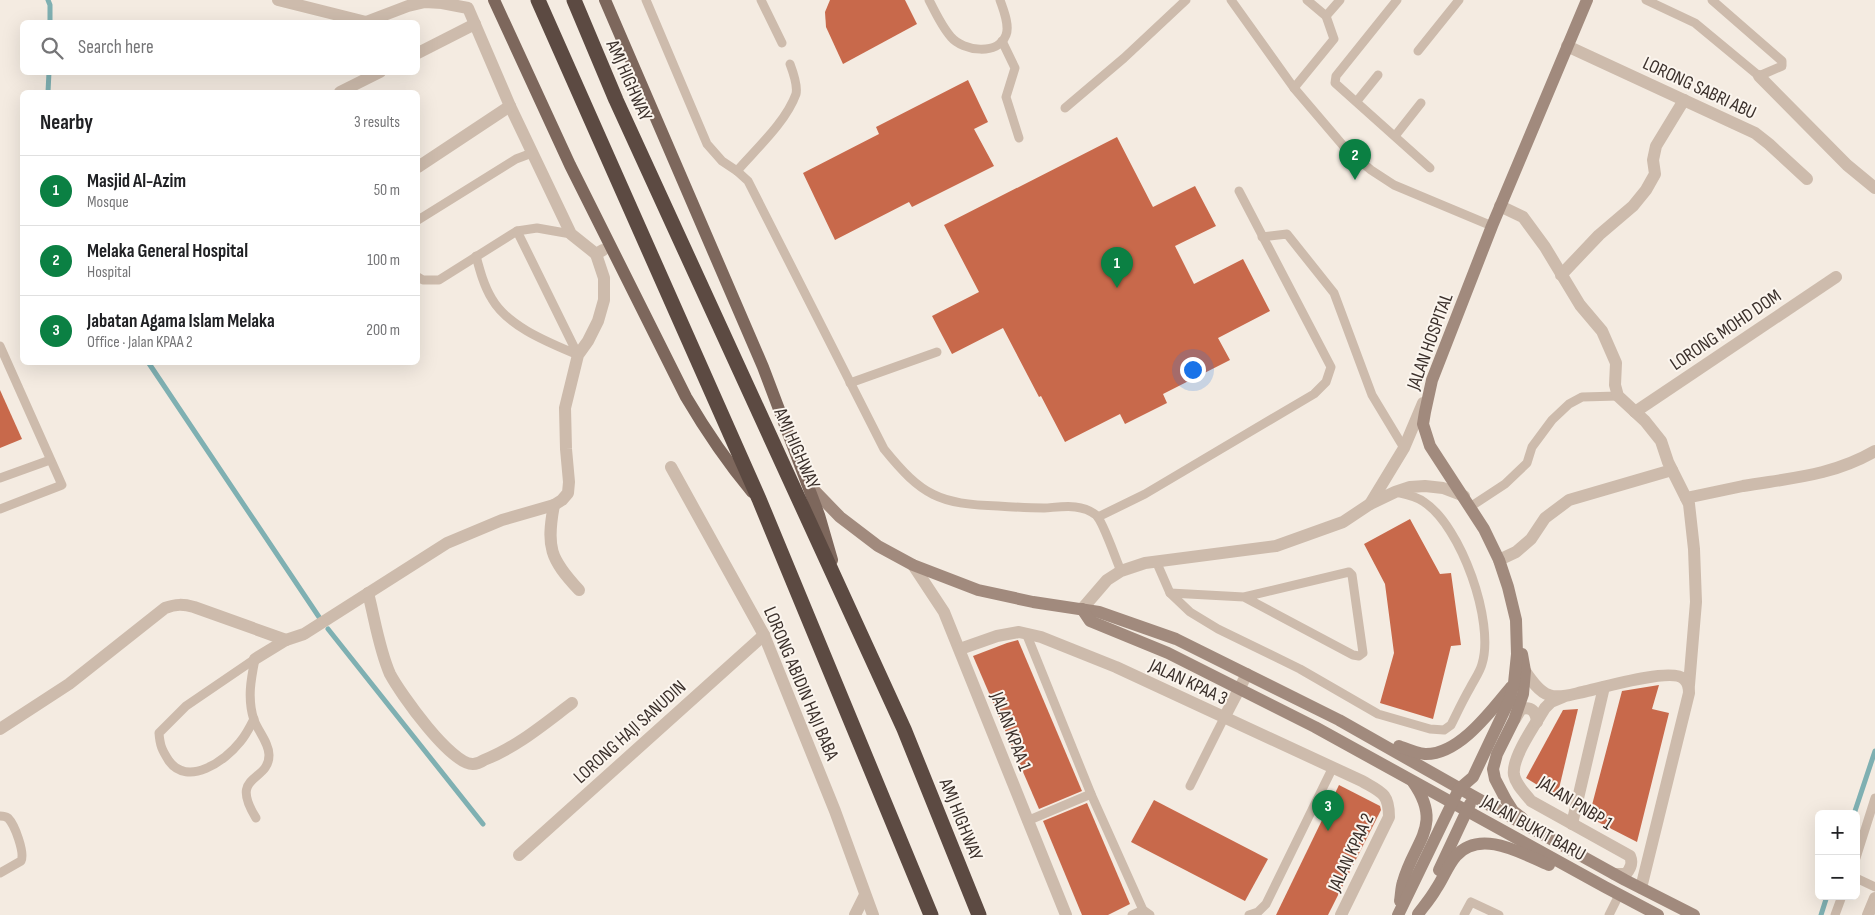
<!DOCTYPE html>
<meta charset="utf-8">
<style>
:root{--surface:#fff;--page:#f6f6f6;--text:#202124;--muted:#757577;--line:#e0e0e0;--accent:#0b8043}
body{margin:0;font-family:"Sofia Sans Condensed",sans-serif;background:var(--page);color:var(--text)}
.controls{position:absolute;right:15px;bottom:15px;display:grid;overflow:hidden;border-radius:8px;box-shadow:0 5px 20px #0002}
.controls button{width:45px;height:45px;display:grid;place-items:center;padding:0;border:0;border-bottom:1px solid var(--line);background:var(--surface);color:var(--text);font:25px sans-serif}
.you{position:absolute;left:1192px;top:369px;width:18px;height:18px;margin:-12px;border:4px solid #fff;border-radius:50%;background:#1a73e8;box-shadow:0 0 0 8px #1a73e833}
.badge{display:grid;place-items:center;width:32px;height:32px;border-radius:50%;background:var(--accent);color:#fff;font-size:16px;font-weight:700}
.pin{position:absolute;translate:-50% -41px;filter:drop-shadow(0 1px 2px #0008)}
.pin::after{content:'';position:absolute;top:26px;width:18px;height:15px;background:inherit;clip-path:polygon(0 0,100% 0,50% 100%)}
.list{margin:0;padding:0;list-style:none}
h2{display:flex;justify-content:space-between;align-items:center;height:65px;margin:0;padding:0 20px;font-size:21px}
h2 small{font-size:16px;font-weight:400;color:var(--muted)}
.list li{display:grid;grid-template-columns:32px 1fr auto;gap:15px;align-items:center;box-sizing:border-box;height:70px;padding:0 20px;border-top:1px solid var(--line)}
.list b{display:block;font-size:19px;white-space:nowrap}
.list p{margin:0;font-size:16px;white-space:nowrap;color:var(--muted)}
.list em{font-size:16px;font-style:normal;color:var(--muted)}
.icon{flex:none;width:28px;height:28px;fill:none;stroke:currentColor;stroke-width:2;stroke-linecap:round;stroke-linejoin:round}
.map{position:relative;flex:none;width:1875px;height:915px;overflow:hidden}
.search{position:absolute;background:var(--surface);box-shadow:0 5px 20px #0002;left:20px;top:20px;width:400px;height:55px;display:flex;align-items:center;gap:12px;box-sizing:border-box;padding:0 18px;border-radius:8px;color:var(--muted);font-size:19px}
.panel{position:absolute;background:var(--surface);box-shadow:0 5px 20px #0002;left:20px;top:90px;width:400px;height:275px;border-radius:8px}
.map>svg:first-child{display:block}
</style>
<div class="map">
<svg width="1875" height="915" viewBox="0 0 1875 915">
<rect width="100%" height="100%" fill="#f4ebe1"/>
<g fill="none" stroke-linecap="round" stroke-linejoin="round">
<!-- stream -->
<g stroke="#7fb0b2" stroke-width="5">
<path d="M 48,0 L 50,5 L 50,22"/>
<path d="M 48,92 L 49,72"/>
<path d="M 148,362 L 319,617"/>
<path d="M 328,629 L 483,824"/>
<path d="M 1854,814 L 1875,751"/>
<path d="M 1821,915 L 1827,896"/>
</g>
</g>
<!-- building -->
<g fill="#c8694b">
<path d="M 830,0 L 905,0 L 917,24 L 843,64 L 826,27 L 825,12 Z"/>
<path d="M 968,80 L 988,122 L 974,129 L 994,166 L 912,207 L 909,202 L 835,240 L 803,173 L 879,134 L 876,127 Z"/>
<path d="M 1117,137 L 1153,207 L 1195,186 L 1216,226 L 1175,246 L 1194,284 L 1243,259 L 1270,311 L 1218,338 L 1230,360 L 1163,394 L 1167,403 L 1125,424 L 1120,414 L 1065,442 L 1041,396 L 1039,397 L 1003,328 L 952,354 L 932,316 L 979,292 L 944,225 Z"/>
<path d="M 0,390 L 22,439 L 0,448 Z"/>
<path d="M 1410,519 L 1440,574 L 1451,573 L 1461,645 L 1451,646 L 1433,719 L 1380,703 L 1394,653 L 1385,584 L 1364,544 Z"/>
<path d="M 1018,640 L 1082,791 L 1039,809 L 973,656 L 1007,643 Z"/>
<path d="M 1659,685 L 1652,709 L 1669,713 L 1637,842 L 1598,822 L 1592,805 L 1622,691 Z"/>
<path d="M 1578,709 L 1557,797 L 1526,778 L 1563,710 Z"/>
<path d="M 1339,785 L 1380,806 L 1381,810 L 1328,915 L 1276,915 Z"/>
<path d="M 1154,800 L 1268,859 L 1245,901 L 1131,842 Z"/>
<path d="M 1087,803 L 1130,904 L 1108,915 L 1082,915 L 1043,821 Z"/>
</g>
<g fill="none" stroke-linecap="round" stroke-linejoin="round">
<!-- lane -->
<g stroke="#cdbbac" stroke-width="9">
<path d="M 646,0 L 707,144 L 722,161 L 737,171 L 748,181 L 884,449 C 922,496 939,504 998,506 C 1013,507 1029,508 1044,508 C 1062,507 1081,503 1096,515 C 1103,521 1116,560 1121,571"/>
<path d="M 761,0 L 782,43"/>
<path d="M 929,0 C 935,12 942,27 951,37 C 963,51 998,56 1006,35 C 1010,25 1003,9 1000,0"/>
<path d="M 1231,0 L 1294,88 L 1346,149 L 1371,170 L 1394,185 L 1492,226"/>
<path d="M 1397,0 L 1336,76 L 1335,83 L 1430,168"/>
<path d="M 1646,0 L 1695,23 L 1759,76 L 1782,66 L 1782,61 L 1712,0"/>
<path d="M 1326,16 L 1340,0"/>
<path d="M 1002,41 L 1015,68 L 1006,97 L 1019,138"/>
<path d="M 1418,51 L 1459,0"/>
<path d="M 1294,88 L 1334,39 L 1326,16 L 1307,0"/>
<path d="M 1357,101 L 1378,75"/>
<path d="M 1065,108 L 1124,58 L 1186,0"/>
<path d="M 1395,136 L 1421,103"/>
<path d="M 737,171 C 756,149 786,122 796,94 C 798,85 793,72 790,64"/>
<path d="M 418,220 L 516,159 L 532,153"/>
<path d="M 1262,237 L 1287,234 L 1334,293 L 1372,395 L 1404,448"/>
<path d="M 476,256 C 480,271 484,286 492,299 C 508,327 550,343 578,355 L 517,231"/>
<path d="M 418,277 L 423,280 L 439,280 L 517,231 L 537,228 L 571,234"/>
<path d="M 0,346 L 62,485 L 0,509"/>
<path d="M 850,383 L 937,352"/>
<path d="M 0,478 L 50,460"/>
<path d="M 1470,507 L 1505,484 L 1527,463 L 1532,447 L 1552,420 L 1569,404 L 1582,397 L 1618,396"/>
<path d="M 1098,517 L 1145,494 L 1314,394 L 1326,382 L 1331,367 L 1239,191"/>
<path d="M 1156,561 L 1170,593 L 1190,612 L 1218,629 L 1300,669 L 1378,714 L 1430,729 L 1444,730 L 1451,725 C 1457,713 1463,700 1470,688 C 1474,680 1480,672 1482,664 C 1495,622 1461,526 1424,502 C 1416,496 1404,494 1395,492"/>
<path d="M 1170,593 L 1244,597 L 1349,572 L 1352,575 L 1363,653 L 1359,656 L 1353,655 L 1244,597"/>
<path d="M 1026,633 L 1091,794 L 1143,910 L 1150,915"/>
<path d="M 255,659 C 251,679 247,699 254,720 C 258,731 269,743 269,755 C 269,783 228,773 256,818"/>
<path d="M 254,719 C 250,727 246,735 240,742 C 225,761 188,787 169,761 C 162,750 160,746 159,733 L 186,706 L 255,659"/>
<path d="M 1190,786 L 1224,718"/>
<path d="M 0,816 C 3,816 5,816 8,818 C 15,825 25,853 21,861 L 0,873"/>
<path d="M 1027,821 L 1091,794"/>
<path d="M 1856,858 L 1875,798"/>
<path d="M 1856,878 L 1875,887"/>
<path d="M 1132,915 L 1143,910"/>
<path d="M 1249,915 L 1258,912 L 1266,904 L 1333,767"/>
<path d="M 1464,915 L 1471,902 L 1499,915"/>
<path d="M 1609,915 L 1619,895"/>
<path d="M 1835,915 L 1842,896"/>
</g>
<!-- street -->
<g stroke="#cdbbac" stroke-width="12">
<path d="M 278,0 L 366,22 L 408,6 L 425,2 L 442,3 L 468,8 L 510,106 L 571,234 L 596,254 L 603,250"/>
<path d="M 1567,46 L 1755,133 L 1769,144 L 1807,179"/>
<path d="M 418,53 L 475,24"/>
<path d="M 1759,76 L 1847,165 L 1875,188"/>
<path d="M 340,92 L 380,72"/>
<path d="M 418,167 L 510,106"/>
<path d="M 1500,206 L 1523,217 L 1545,247 L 1580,305 L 1602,331 L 1616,363 L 1615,385 L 1618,396 L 1645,421 L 1661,441 L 1668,462 L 1689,504 L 1694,549 L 1696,602 L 1689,685"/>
<path d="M 1561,275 L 1599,235 L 1633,206 L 1646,190 L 1655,174 L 1653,160 L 1656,146 L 1684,100"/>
<path d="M 1635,412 L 1836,277"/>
<path d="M 671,467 L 764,635 L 835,811 L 873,915"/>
<path d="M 1686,498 C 1705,494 1724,490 1743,486 C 1790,478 1832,476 1875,451"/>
<path d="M 1370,504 L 1404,448 L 1423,403"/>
<path d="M 554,505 C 546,547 550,559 579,590"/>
<path d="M 1499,560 L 1516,552 L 1531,539 L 1545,518 L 1569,500 L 1672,470"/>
<path d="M 913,565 L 944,612 L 1066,915"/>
<path d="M 368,593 C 375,620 379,649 390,674 C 400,693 451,765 473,764 C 476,764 481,762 484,760 C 517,747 544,724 572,703"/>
<path d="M 1082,609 L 1107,580 L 1121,571 L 1145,563 L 1276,546 L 1343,522 L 1370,504 L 1395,492 L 1410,487 L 1425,486 L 1443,488 L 1464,496"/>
<path d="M 960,649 L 997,636 L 1019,632 L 1041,637 L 1116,667 L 1362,781 C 1381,792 1389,793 1389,817 L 1341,915"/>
<path d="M 255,659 L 286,640 L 304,634 L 447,543 L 502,520 L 554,505 L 562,500 L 568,493 L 569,482 L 566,449 L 565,408 L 578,355 L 588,341 L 598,321 L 604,300 L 604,278 L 596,254"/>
<path d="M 1525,671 C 1531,680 1539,692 1549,695 C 1559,699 1573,694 1583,692 C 1601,688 1672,667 1684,679 C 1689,683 1689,688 1689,693 L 1641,888"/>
<path d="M 1563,697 L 1551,702 L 1545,708 C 1536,723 1511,758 1514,775 C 1516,785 1525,793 1531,801 L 1630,856 C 1633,863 1631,868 1626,874 L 1614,874"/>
<path d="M 1224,718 L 1247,674"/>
<path d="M 1515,719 L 1521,709 C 1532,706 1536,712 1537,722"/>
<path d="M 0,729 L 69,684 L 165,608 C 176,604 183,604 194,607 L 286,640"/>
<path d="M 1572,824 L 1604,687"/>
<path d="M 519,855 L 764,635"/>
<path d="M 855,915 L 865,895"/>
<path d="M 1868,915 L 1875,898"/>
</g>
<!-- secondary -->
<g stroke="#a18a7d" stroke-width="12">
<path d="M 807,483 L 840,517 L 878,546 L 913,565 L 978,590 L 1033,602 L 1099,612 L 1176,639 L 1339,720 L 1473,796 L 1625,880 L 1694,915"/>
<path d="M 1082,609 L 1090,621 L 1168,653 L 1315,727 L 1605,887 L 1658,915"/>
<path d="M 1522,654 L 1525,671 L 1523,694 L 1514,720 L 1497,754 L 1493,769 L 1495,779 L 1506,800 L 1513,811 L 1522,818"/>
<path d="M 1399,746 C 1407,749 1416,753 1425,754 C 1459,755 1491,711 1511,687"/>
<path d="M 1439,870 L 1470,804"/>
<path d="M 1400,901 C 1401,895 1401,888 1403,882 C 1414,841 1444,826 1413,782"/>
<path d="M 1418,914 C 1424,906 1431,898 1436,889 C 1443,879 1448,865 1456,856 C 1480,828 1523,854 1549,865"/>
<path d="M 1398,915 L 1459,789 L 1473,777 L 1509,701 L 1514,683 L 1517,654 L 1516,620 L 1508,587 L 1499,560 L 1484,529 L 1430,446 L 1423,424 L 1425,412 L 1432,380 L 1492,226 L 1587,0"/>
</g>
<!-- primary -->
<g stroke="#7d675c" stroke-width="12">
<path d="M 494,0 L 570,165 L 686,397 C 706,431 727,462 752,492"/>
<path d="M 605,0 L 763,367 L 819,515 L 832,560"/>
</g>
<!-- highway -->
<g stroke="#5c4a42" stroke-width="15">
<path d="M 538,0 L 759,499 L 931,915"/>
<path d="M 574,0 L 616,100 L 904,729 L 979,915"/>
</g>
</g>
<g text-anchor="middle" stroke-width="4" stroke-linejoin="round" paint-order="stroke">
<!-- street labels -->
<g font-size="19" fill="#3b302b" stroke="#fbf5ee">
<text transform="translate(630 80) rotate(66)" y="7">AMJ HIGHWAY</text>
<text transform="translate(1700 87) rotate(25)" y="7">LORONG SABRI ABU</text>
<text transform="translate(1725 329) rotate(-34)" y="7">LORONG MOHD DOM</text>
<text transform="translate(1429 341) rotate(-70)" y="7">JALAN HOSPITAL</text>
<text transform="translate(798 448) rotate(66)" y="7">AMJ HIGHWAY</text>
<text transform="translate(1189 681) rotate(25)" y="7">JALAN KPAA 3</text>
<text transform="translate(802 683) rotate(67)" y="7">LORONG ABIDIN HAJI BABA</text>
<text transform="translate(629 731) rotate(-42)" y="7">LORONG HAJI SANUDIN</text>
<text transform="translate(1012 731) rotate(69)" y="7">JALAN KPAA 1</text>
<text transform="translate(1576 802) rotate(32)" y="7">JALAN PNBP 1</text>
<text transform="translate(962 819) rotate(68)" y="7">AMJ HIGHWAY</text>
<text transform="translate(1534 827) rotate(29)" y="7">JALAN BUKIT BARU</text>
<text transform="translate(1350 852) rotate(-65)" y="7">JALAN KPAA 2</text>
</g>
</g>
</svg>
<div class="controls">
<button>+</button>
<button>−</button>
</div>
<div class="you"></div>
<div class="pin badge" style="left:1117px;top:288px">1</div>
<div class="pin badge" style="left:1355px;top:180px">2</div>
<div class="pin badge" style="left:1328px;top:831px">3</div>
<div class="search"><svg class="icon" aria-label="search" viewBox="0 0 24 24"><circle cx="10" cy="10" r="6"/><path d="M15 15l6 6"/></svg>Search here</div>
<section class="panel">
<h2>Nearby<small>3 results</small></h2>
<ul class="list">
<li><span class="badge">1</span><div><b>Masjid Al-Azim</b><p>Mosque</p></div><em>50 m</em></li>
<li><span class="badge">2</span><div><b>Melaka General Hospital</b><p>Hospital</p></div><em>100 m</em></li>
<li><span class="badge">3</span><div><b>Jabatan Agama Islam Melaka</b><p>Office · Jalan KPAA 2</p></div><em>200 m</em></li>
</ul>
</section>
</div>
